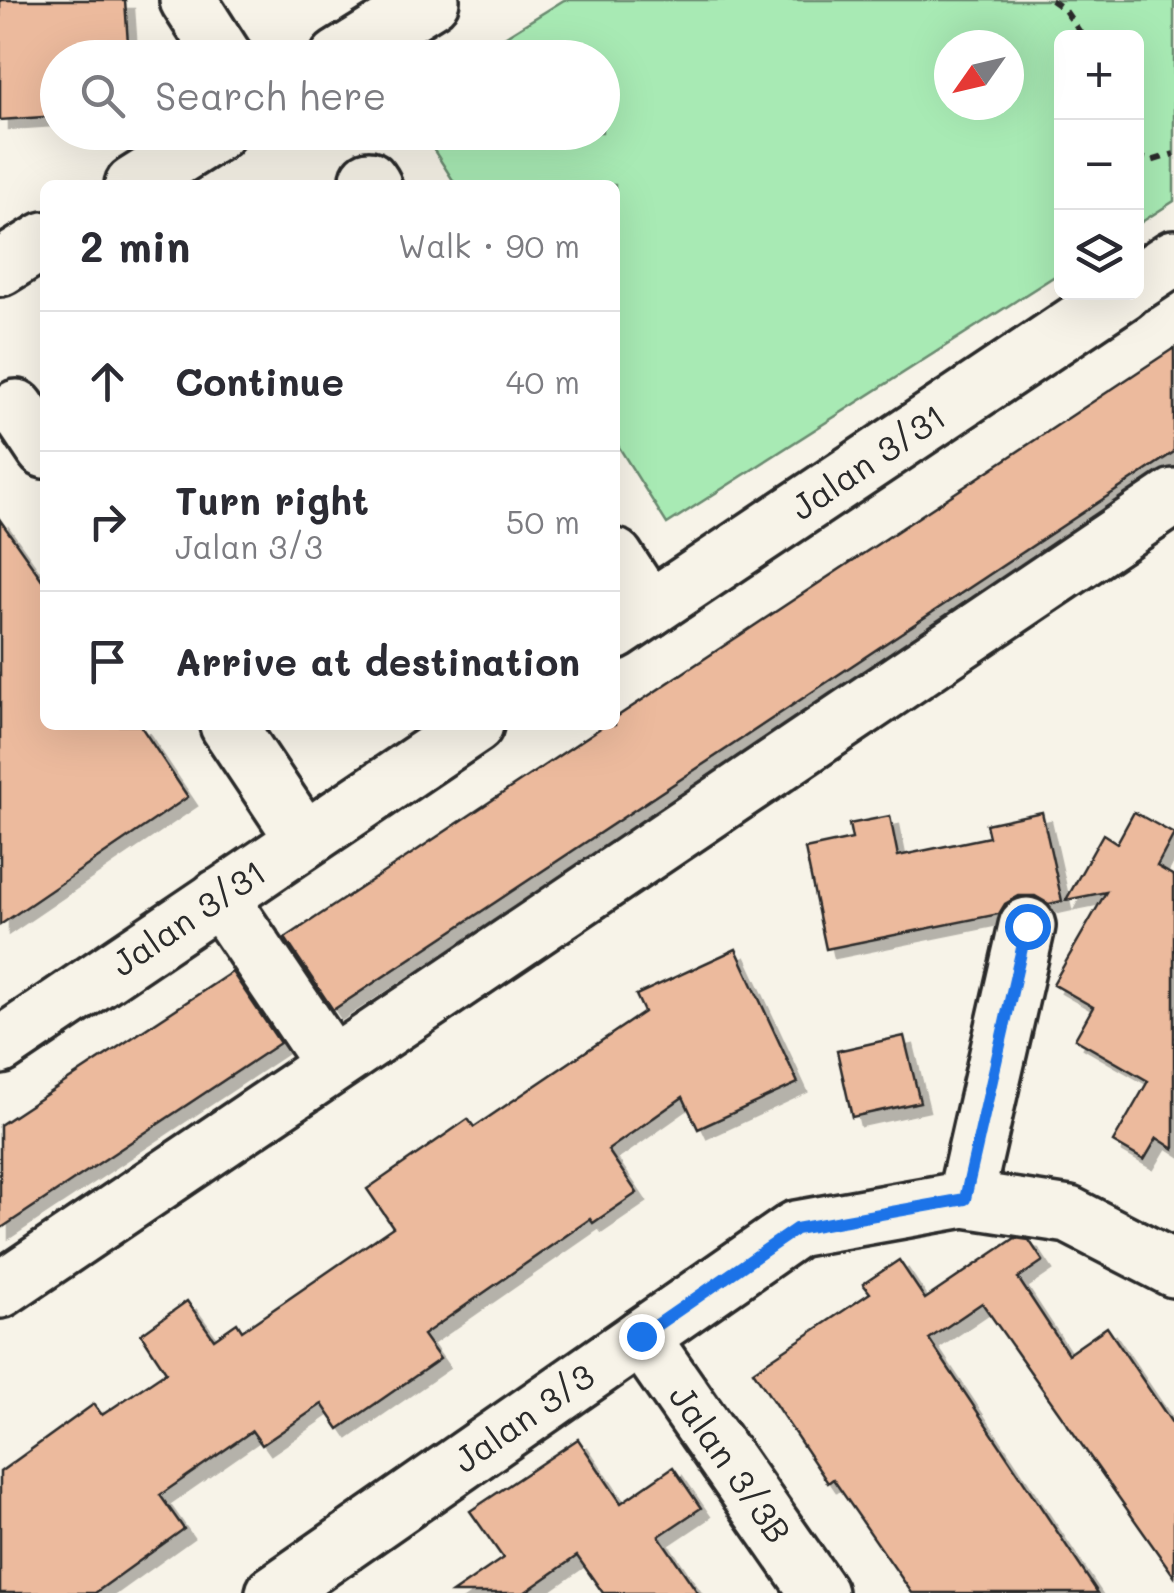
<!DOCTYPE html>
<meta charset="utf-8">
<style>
:root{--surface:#fff;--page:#f2f2f3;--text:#2b2b33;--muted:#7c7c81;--line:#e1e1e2}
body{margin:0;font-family:Mali,sans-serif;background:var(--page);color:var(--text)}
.controls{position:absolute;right:30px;top:30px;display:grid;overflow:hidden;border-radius:15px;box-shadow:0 10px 40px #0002}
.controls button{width:90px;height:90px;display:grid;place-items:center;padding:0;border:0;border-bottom:2px solid var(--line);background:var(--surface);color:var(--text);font:50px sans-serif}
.compass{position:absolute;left:934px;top:30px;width:90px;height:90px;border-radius:50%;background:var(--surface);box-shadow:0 10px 40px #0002;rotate:236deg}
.stop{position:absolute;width:30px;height:30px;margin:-22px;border:8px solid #1a73e8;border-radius:50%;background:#fff}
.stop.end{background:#1a73e8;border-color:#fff;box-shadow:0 2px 10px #0008}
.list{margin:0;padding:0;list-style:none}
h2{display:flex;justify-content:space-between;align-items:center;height:130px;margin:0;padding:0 40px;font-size:42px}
h2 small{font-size:32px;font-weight:400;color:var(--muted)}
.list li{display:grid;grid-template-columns:65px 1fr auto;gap:30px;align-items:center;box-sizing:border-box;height:140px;padding:0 40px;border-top:2px solid var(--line)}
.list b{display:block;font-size:38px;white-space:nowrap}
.list p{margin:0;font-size:32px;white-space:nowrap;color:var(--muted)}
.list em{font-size:32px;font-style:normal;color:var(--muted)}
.icon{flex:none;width:55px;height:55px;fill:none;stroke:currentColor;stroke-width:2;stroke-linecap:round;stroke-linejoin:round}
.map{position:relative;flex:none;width:1174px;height:1593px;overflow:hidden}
.search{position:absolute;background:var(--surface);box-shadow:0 10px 40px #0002;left:40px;top:40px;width:580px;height:110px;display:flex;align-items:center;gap:25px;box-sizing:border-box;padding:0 35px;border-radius:55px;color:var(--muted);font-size:38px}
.panel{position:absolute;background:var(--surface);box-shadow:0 10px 40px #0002;left:40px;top:180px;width:580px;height:550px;border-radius:15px}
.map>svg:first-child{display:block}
</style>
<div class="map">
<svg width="1174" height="1593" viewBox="0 0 1174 1593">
<defs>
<filter id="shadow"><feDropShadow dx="9" dy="9" stdDeviation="0" flood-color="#0004"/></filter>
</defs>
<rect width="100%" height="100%" fill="#f7f3e8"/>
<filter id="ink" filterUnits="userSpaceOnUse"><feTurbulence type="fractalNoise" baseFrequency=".01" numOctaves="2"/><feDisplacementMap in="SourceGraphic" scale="20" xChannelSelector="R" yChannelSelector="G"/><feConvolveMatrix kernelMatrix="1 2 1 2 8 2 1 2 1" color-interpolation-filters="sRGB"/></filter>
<g filter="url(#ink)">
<!-- green -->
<path fill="#a8eab4" stroke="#6a8a70" stroke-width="2.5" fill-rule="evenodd" d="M 564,0 L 1174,0 L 1174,201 L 1137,225 L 1136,38 L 1062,38 L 1061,272 L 667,524 L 615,441 L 615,185 L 456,185 L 423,133 L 602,132 L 602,58 L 472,57 ZM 949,45 L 1009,45 L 1009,105 L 949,105 Z"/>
<!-- building -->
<g fill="#ecba9d" stroke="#2b2b2b" stroke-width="2.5" filter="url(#shadow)">
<path d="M 0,0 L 125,0 L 129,58 L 58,58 L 58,116 L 0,120 Z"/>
<path d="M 1174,348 L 1174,452 L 333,1010 L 285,938 L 605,725 L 615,725 L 615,718 Z"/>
<path d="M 0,520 L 45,584 L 45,725 L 140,725 L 188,797 L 0,925 Z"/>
<path d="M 1042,812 L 1062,901 L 1049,904 L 1035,896 L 1019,896 L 1005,904 L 999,914 L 826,949 L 805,849 L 852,839 L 849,824 L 890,816 L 898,856 L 989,837 L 986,824 Z"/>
<path d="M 1134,812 L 1174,834 L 1157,866 L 1174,876 L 1174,1149 L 1157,1138 L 1144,1160 L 1113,1142 L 1148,1081 L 1075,1039 L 1093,1007 L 1053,984 L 1106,892 L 1066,900 L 1103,834 L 1117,843 Z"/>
<path d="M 736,949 L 798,1083 L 698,1129 L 683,1097 L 608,1150 L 637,1193 L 593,1223 L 590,1219 L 423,1335 L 440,1359 L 339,1429 L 322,1404 L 262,1445 L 252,1431 L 160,1495 L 184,1529 L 95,1593 L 0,1593 L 0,1472 L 94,1404 L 102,1415 L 166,1372 L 141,1334 L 187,1301 L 214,1339 L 237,1323 L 242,1331 L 393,1227 L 367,1189 L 468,1119 L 474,1127 L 644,1012 L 636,995 Z"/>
<path d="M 232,972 L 280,1043 L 0,1229 L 0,1125 Z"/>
<path d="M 904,1036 L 920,1102 L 852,1117 L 837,1051 Z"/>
<path d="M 1015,1238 L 1029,1240 L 1043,1261 L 1018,1278 L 1068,1354 L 1107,1327 L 1174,1426 L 1174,1576 L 982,1303 L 929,1339 L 1098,1593 L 912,1593 L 833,1479 L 828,1483 L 753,1371 L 870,1293 L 863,1284 L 899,1260 L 925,1299 Z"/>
<path d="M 578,1439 L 621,1503 L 673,1467 L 701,1508 L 659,1536 L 698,1593 L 603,1593 L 577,1556 L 524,1593 L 452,1593 L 503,1558 L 470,1511 Z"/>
</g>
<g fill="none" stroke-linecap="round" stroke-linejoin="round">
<defs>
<g id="minor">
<path d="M 188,0 L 225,58"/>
<path d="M 338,58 L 431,0"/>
<path d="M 369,179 L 373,185"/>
<path d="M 133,185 L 217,132"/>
<path d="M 0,268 L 45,240"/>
<path d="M 1136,283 L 1174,258"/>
<path d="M 17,408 L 45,450"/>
<path d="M 615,557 L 649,609"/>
<path id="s1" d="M 615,632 L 1123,292"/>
<path d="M 228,725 L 304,839"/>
<path d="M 219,897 L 332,1064"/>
<path id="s2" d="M 0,1046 L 475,725"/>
<path d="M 965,1199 L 1027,926"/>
<path d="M 0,1290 L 1174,497"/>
<path id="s3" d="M 641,1337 L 819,1593"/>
<path id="s4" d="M 274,1593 L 796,1229 L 965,1199 L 1069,1215 L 1174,1269"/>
</g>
</defs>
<!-- minor casing -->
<use href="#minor" stroke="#2b2b2b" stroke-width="62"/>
<!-- path -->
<g stroke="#2b2b2b" stroke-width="6" stroke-dasharray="10 8" stroke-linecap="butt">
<path d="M 1051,0 L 1064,9 L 1084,38"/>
<path d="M 1136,156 L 1151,161 L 1174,154"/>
</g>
<!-- minor -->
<use href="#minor" stroke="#f7f3e8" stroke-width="55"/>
</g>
</g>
<g fill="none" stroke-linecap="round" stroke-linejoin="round" filter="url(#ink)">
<!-- route -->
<path stroke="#1a73e8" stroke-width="12" d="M 641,1336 L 796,1229 L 965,1199 L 1027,926"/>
</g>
<g text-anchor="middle" stroke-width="10" stroke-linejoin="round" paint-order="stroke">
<!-- street labels -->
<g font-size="35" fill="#2b2b2b" stroke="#f7f3e8">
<text dy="12" stroke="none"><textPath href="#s1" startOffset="305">Jalan 3/31</textPath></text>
<text dy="12" stroke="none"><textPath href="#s2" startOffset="228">Jalan 3/31</textPath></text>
<text dy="12" stroke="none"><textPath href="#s4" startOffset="305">Jalan 3/3</textPath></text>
<text dy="12" stroke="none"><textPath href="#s3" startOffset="155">Jalan 3/3B</textPath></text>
</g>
</g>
</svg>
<div class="controls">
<button>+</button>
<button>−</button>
<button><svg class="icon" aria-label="layers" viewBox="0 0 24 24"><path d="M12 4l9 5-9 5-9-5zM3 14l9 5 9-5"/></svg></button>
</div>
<svg class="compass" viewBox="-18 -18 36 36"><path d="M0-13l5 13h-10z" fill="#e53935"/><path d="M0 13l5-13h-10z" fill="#7c7c81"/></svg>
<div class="stop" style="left:1027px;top:926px"></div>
<div class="stop end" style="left:641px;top:1336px"></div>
<div class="search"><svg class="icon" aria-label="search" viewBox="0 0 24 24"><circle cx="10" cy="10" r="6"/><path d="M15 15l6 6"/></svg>Search here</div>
<section class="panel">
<h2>2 min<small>Walk · 90 m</small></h2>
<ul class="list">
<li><svg class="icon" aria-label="ahead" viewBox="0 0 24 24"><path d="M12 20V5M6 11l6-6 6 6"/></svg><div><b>Continue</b></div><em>40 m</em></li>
<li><svg class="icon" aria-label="right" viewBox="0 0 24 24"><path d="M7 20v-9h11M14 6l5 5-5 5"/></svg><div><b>Turn right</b><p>Jalan 3/3</p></div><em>50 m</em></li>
<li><svg class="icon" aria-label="arrive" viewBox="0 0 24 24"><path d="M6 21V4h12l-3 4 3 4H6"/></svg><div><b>Arrive at destination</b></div></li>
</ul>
</section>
</div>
